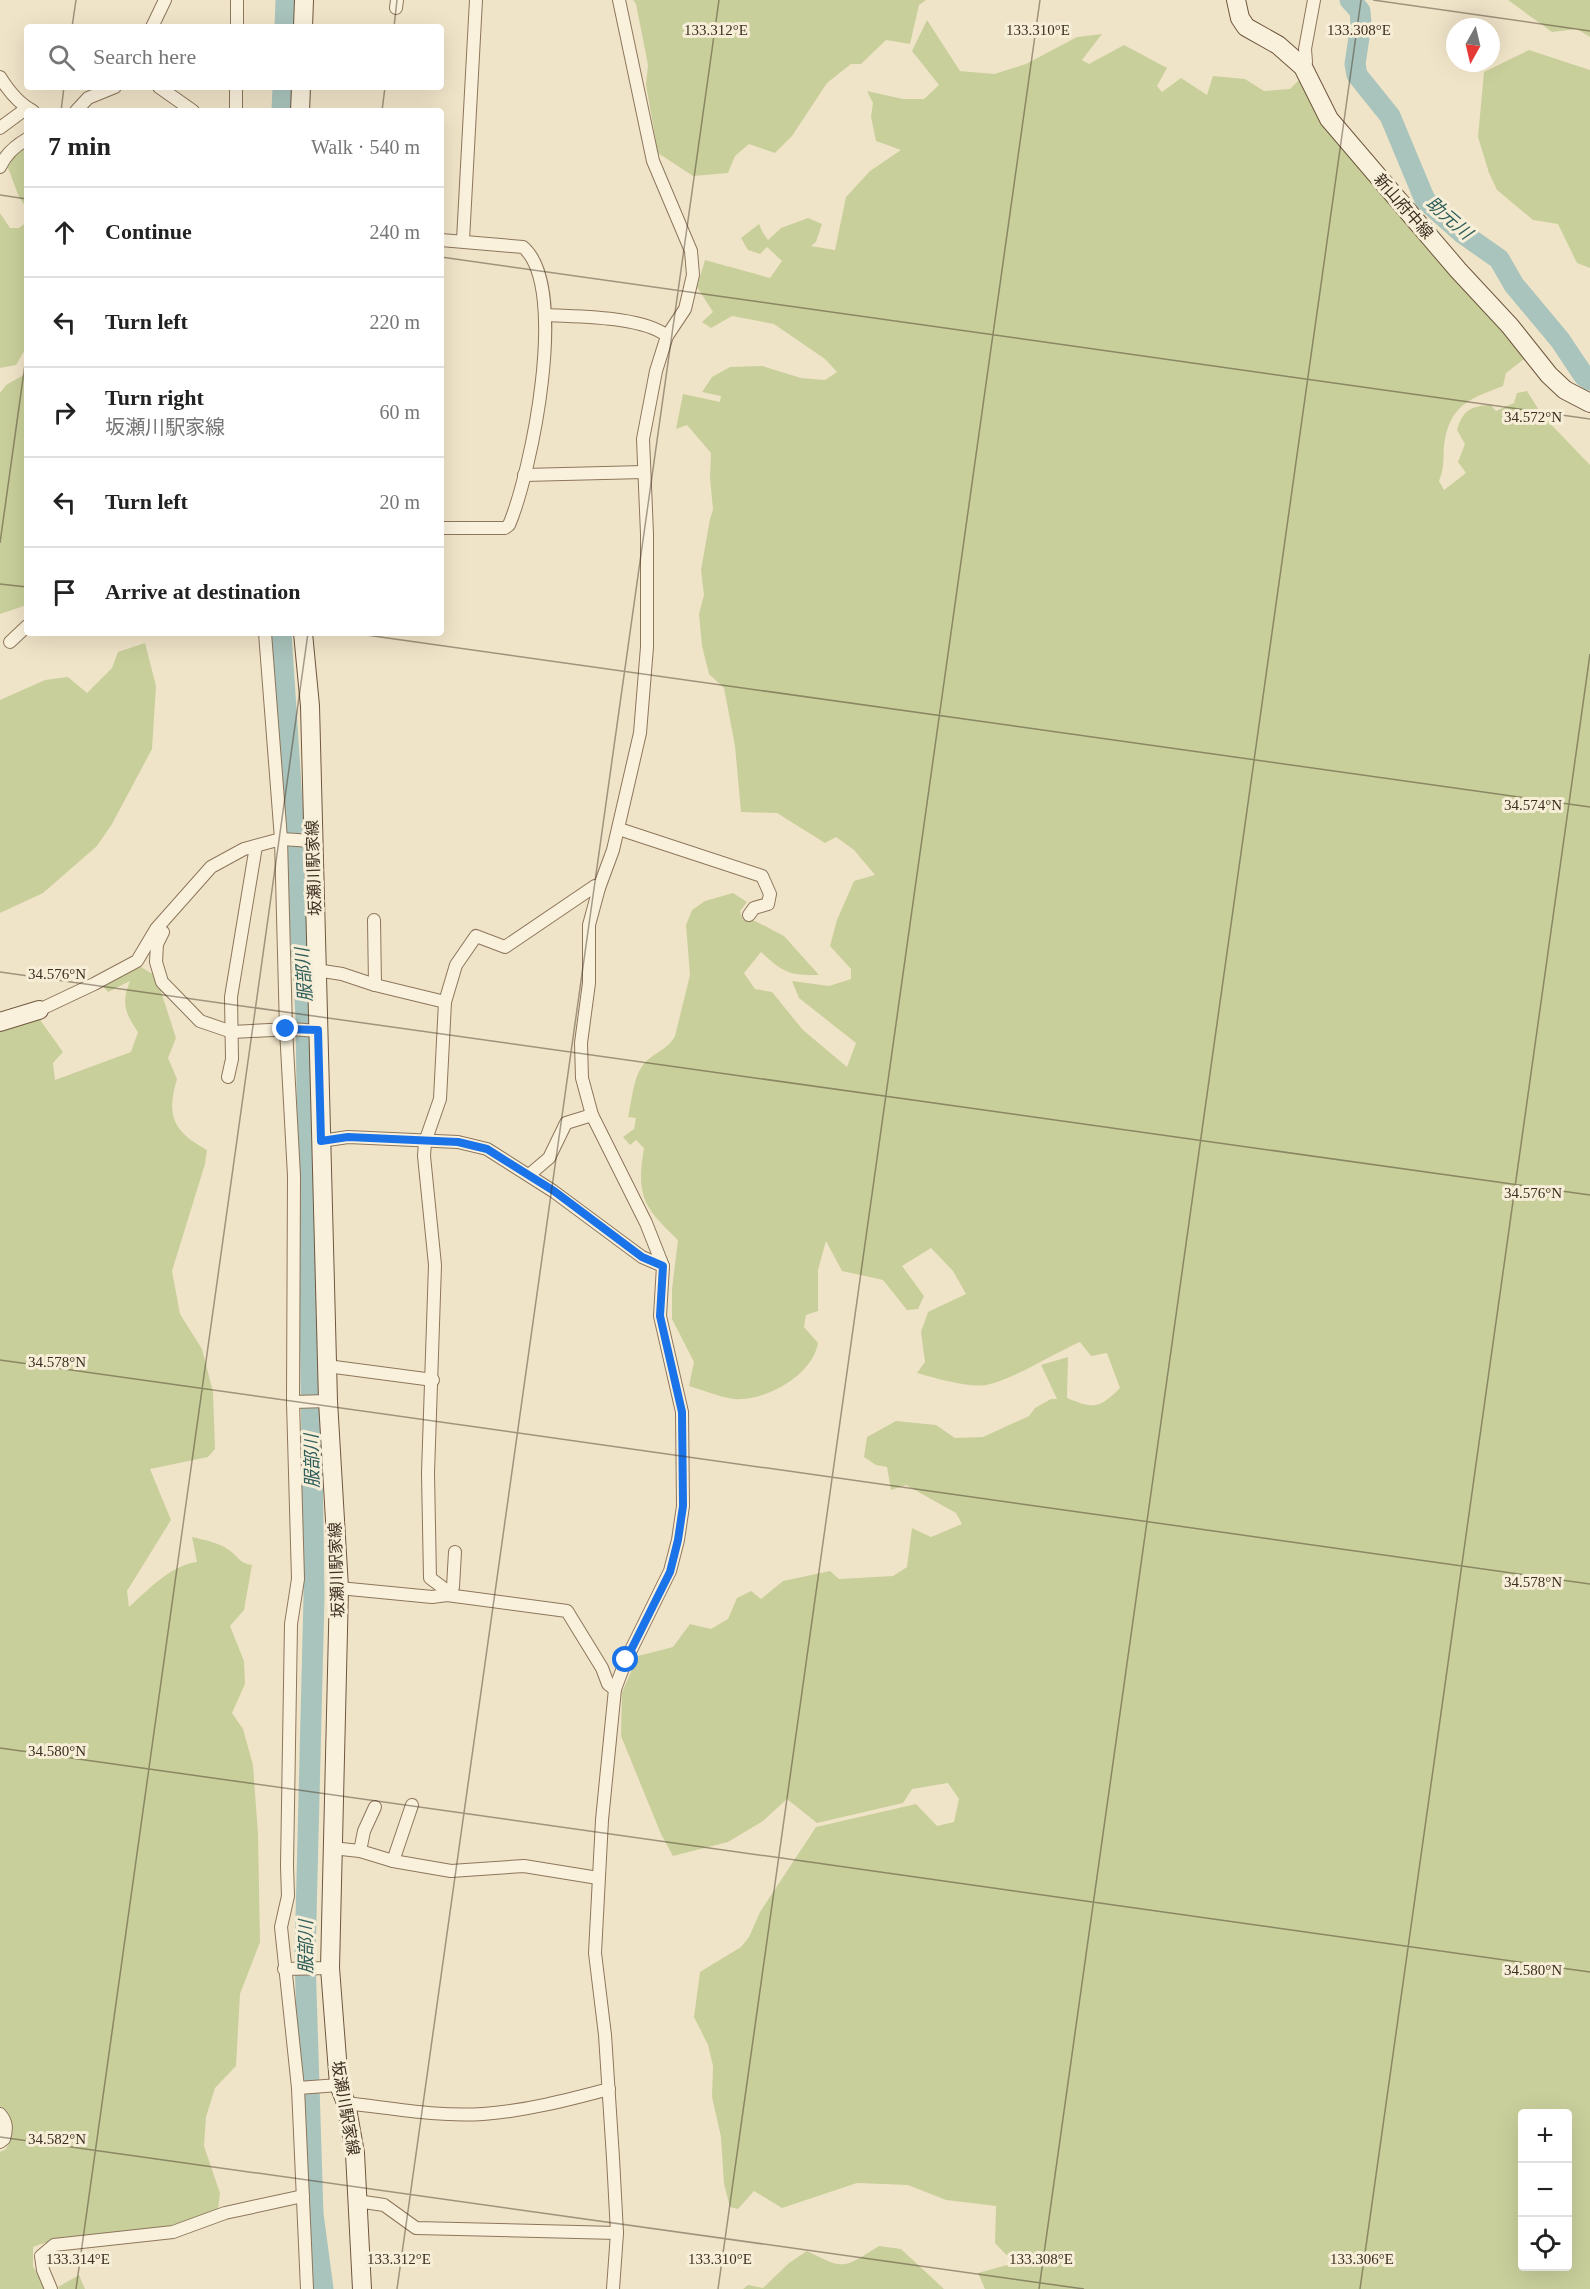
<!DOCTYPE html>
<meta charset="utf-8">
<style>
:root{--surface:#fff;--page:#f2f2f2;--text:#222;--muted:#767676;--line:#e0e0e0}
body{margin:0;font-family:"Times New Roman","Noto Sans JP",serif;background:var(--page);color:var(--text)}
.controls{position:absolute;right:18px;bottom:18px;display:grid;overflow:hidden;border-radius:6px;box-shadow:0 6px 24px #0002}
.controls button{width:54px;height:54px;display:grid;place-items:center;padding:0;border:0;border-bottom:2px solid var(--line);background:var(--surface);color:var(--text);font:30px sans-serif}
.compass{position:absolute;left:1446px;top:18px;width:54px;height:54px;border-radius:50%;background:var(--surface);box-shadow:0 6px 24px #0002;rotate:188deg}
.stop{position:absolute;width:18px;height:18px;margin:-14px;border:4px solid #1a73e8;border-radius:50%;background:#fff}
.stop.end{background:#1a73e8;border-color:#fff;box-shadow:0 2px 6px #0008}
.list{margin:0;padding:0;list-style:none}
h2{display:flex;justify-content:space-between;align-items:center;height:78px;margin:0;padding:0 24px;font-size:26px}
h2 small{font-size:20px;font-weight:400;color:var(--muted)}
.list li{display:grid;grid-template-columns:39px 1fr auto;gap:18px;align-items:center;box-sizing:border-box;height:90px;padding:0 24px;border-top:2px solid var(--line)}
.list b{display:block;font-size:22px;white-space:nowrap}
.list p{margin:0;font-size:20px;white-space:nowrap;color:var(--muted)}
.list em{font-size:20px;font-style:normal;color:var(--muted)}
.icon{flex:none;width:33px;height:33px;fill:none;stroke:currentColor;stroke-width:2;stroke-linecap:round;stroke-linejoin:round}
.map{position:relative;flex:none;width:1590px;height:2289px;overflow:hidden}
.search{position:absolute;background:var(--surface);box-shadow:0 6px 24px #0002;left:24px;top:24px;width:420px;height:66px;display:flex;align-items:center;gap:15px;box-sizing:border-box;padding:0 21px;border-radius:6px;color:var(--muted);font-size:22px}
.panel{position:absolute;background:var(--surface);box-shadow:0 6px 24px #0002;left:24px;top:108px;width:420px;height:528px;border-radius:6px}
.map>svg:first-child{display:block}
</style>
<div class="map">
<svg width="1590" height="2289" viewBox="0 0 1590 2289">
<rect width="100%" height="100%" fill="#f0e4c8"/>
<!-- green -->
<g fill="#c9cf9b" fill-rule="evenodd">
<path d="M 633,0 L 926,0 L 919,5 L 910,44 L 886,40 L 861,64 L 851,64 L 827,83 L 792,136 L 775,153 L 749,144 L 735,156 L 728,173 L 693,176 L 658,153 L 646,85 L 648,65 L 636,4 Z"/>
<path d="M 1508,0 L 1590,0 L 1590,37 L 1577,29 L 1552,32 Z"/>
<path d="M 927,20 L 960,71 L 994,74 L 1026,64 L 1077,37 L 1102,34 L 1082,60 L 1089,64 L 1124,45 L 1167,68 L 1157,86 L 1162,92 L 1181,78 L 1207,95 L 1213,76 L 1245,79 L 1264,91 L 1290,89 L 1300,79 L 1312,92 L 1313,109 L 1528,356 L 1506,373 L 1503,386 C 1473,398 1452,403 1445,439 C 1442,455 1446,464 1439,481 L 1444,490 L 1466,473 L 1458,462 L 1465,444 L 1457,430 C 1463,410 1471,406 1491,405 L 1496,411 L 1514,403 L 1517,393 L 1527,391 L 1542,415 L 1590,465 L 1590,2289 L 985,2289 L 978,2273 L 1014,2263 L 995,2243 L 996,2206 L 946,2200 L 908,2185 L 857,2183 L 782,2208 L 754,2191 L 738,2209 L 730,2207 L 724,2184 L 721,2137 L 712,2097 L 713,2066 L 708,2045 L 694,2017 L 700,1972 L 741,1947 L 749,1937 L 760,1912 L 816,1827 L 916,1804 L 937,1826 L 954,1822 L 959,1799 L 948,1783 L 912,1789 L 903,1803 L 817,1823 L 787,1799 L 763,1821 L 728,1842 L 673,1856 L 661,1834 L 621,1736 L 622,1692 L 638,1656 L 673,1647 L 690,1624 L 711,1629 L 728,1619 L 737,1598 L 751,1591 L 761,1599 L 783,1581 L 830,1571 L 839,1579 L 893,1576 L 907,1567 L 912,1528 L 931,1537 L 962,1524 L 956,1513 L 906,1485 L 891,1490 L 887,1467 L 876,1465 L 864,1457 L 867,1437 L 896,1421 L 936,1425 L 955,1438 L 983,1437 L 1029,1416 L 1035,1408 L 1051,1399 L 1057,1399 L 1041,1365 L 1068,1357 L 1067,1398 C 1094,1409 1099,1409 1120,1388 L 1107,1353 L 1091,1356 L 1080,1342 C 1050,1355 1017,1378 986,1385 C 970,1388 934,1378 917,1373 L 925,1362 L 921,1332 L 928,1312 L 966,1294 L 953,1271 L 931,1248 L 902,1266 L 924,1296 L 918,1309 L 907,1310 L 883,1280 L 842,1271 L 826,1241 L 818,1270 L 818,1311 L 806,1315 L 804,1327 L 818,1343 C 813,1375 765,1402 734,1399 C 719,1397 703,1390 689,1386 L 694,1362 L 672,1319 L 672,1289 L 678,1240 C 643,1207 636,1196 644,1148 L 636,1140 L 630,1145 L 623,1137 L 634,1129 L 636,1118 L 628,1117 C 632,1101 633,1078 643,1065 C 652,1053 668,1050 675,1036 L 690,975 L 686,925 L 692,910 L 705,901 L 733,893 L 747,902 L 740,911 L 743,920 L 755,921 L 784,936 L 819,975 C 788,975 784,973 761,952 L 744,973 L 755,989 L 772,992 L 803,1030 L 847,1067 L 856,1043 L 799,998 L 792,981 L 829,986 L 851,979 L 851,969 L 830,946 L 837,920 L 854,881 L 875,875 L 854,850 L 836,837 L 825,843 L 777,813 L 741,812 L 735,746 L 724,688 L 709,674 L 702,646 L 699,614 L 704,595 L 701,570 L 710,519 L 713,510 L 710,478 L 711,453 L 687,425 L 676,429 L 683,394 L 720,402 L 721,396 L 702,392 L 712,377 L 730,367 L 762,366 L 801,378 L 825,380 L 837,372 L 825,359 L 774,324 L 732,316 L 711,328 L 702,322 L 713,312 L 697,287 L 705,260 L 770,278 L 782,261 L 767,247 L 760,254 L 748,250 L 741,238 L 759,224 L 763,233 L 768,240 L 781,228 L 808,218 L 822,224 L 816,242 L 811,246 L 835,250 L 846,197 L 870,171 L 901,150 L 876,141 L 871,117 L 873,103 L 867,91 L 903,99 L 924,99 L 939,85 L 912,51 ZM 1522,2114 L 1568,2114 L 1568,2266 L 1522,2266 Z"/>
<path d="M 1529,50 L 1590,70 L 1590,268 L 1577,263 L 1558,224 L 1533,220 L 1497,190 L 1489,173 L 1478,137 L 1484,72 Z"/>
<path d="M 27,144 L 27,209 L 19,197 L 7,165 Z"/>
<path d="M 0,213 L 10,228 L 19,228 L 27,222 L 27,346 L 16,365 L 0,368 Z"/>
<path d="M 27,373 L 27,605 L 0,614 L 0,393 L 6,385 Z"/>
<path d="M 145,643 L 156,686 L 152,749 L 112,824 L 97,846 L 43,893 L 0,913 L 0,700 L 45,680 L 68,677 L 87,693 L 112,668 L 118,652 Z"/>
<path d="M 141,967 L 156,976 L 176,1038 L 168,1058 L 177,1079 C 166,1116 173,1131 207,1150 L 205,1164 L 172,1271 L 180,1314 L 202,1349 L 213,1392 L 215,1449 L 208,1457 L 150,1469 L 171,1520 L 127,1591 L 129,1607 C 148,1590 171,1565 197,1562 L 192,1537 C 204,1540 218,1542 229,1550 C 238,1556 240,1564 252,1565 L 244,1610 L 230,1626 L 244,1661 L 245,1684 L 232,1713 L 243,1729 L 253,1765 L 258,1834 L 260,1942 L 240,1994 L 236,2066 L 215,2088 L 206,2117 L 204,2146 L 220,2193 L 218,2209 C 187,2220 157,2232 124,2235 C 92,2238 63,2235 33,2247 L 33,2266 L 45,2289 L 0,2289 L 0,2152 L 6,2149 C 14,2135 15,2117 0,2107 L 0,1028 L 38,1017 L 63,1052 L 53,1063 L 55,1080 L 131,1052 L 138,1032 C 125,1013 121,1003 130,981 L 108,992 L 101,984 Z"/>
<path d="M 879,2246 L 901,2249 L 944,2289 L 743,2289 L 748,2285 L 763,2288 L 789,2263 L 807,2251 C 845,2270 842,2269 879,2246 Z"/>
<path d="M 79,2275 L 85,2289 L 59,2289 L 58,2287 Z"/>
</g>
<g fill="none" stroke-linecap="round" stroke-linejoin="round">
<!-- river -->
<g stroke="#a9c4bc" stroke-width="21">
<path d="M 1350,0 L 1360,11 L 1361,24 L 1355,64 L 1357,75 L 1390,116 L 1425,200 L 1462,233 L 1499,259 L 1514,285 L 1560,340 L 1584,376 L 1590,380"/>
<path d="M 285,27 L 286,0"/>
<path d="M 282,111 L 283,87"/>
<path d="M 281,633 L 306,1016 L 314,1597 L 305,1958 L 313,2214 L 323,2289"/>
</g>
<defs>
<g id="street">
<path d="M 396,8 L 397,0"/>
<path d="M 152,27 L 165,0"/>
<path d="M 237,27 L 237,0"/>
<path d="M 1303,67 L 1306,62 L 1305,49 L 1314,0"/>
<path d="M 0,77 C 8,90 19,104 33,111"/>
<path d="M 159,87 L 193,111"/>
<path d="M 76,111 L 88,98 L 115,87"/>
<path d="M 236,111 L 236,87"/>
<path d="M 0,128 L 27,108"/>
<path d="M 0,167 C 5,155 15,146 27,139"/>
<path d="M 441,240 L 523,247 C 570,287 531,473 509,525 L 505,528 L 441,528"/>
<path d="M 463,240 L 476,0"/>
<path d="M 546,315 C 578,317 642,316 667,336"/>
<path d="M 524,475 L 644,472"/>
<path d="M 265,633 L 281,839 L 286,1029 L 294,1176 L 293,1402 L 298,1579 L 291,1624 L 287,1866 L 288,1896 L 281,1927 L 298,2088 L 307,2289"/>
<path d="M 10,642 L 27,626"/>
<path d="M 619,829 L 762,876 L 770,894 L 768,904 L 754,908 L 749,915"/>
<path d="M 374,920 L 375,985"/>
<path d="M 163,932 L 157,944 L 156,962 L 162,982 L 200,1021 L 232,1032 L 291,1029 L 318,1031"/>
<path d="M 316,970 L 342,974 L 375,985 L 445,1002"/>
<path d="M 39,1010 L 94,984 L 137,961 L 156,929 L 211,867 L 244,849 L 281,839 L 313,841"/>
<path d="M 228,1077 L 232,1059 L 231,997 L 256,846"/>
<path d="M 321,1141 L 348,1137 L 458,1142 L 487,1149 L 553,1191 L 642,1257 L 663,1266"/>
<path d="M 529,1175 L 549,1158 L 566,1123 L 592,1115"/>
<path d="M 327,1366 L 433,1380"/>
<path d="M 293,1402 L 328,1401"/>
<path d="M 339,1588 L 432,1597 L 447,1595 L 567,1611 L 602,1668 L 608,1684 L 615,1689"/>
<path d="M 447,1595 L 446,1590 L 430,1578 L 428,1473 L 435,1265 L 424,1156 L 425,1142 L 440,1099 L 445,1002 L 456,965 L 476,936 L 505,947 L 595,886 L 599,888"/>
<path d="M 447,1595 L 453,1587 L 455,1552"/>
<path d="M 332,1848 L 360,1851 L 393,1861 L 451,1871 L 524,1866 L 598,1878"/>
<path d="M 360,1851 L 364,1831 L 375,1807"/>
<path d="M 393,1861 L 412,1805"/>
<path d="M 284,1969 L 330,1968"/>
<path d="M 298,2088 L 339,2085"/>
<path d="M 346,2103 C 391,2108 437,2117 483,2114 C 525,2111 568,2100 609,2089"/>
<path d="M 0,2114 C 7,2122 7,2129 4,2139 L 0,2142"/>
<path d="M 357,2201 L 384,2205 L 416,2228 L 617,2233"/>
<path d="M 51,2289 L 43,2270 L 41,2256 L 54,2245 L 173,2232 L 225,2213 L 303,2196"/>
<path d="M 613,2289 L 617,2233 L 613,2158 L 605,2035 L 595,1953 L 602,1820 L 615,1689 L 626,1660 L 670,1571 L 678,1540 L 683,1506 L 682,1412 L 660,1316 L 663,1266 L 646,1223 L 592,1115 L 582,1078 L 581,1043 L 589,983 L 589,925 L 599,888 L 613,850 L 640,733 L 647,647 L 647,534 L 643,439 L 656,371 L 667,336 L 685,309 L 693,275 L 691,251 L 653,161 L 619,0"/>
</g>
<g id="secondary">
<path d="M 1236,0 L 1240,18 L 1246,27 L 1278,45 L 1303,67 L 1329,119 L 1458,270 L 1510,326 L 1549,375 L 1565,390 L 1590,403"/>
<path d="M 303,27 L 304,0"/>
<path d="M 300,111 L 301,87"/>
<path d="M 303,633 L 310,706 L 328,1401 L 339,1588 L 330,1968 L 339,2085 L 346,2103 L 355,2153 L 362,2289"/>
<path d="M 0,1022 L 39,1010"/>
</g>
</defs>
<!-- street casing -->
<use href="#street" stroke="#8d765c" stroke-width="14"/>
<!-- secondary casing -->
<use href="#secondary" stroke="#6f573f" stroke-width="20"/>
<!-- street -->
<use href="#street" stroke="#faf1dc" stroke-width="12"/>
<!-- secondary -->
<use href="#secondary" stroke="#faf1dc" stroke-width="18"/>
</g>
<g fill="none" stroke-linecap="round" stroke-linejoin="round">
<!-- route -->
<path stroke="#1a73e8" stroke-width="8" d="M 286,1029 L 318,1030 L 321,1141 L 348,1137 L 458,1142 L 487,1149 L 554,1191 L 642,1257 L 663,1266 L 660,1316 L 682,1412 L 683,1506 L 678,1540 L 670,1572 L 626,1660"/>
</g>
<!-- ticks -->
<path fill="none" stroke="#3d2e20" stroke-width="1.5" stroke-opacity="0.45" d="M 1373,0 L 1590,31M 72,27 L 76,0M 394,27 L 397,0M 61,111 L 64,87M 382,111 L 385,87M 0,195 L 27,199M 441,257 L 1590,419M 0,543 L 27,350M 0,584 L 27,587M 352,633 L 1590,807M 0,972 L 1590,1195M 0,1360 L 1590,1584M 0,1748 L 1590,1972M 0,2137 L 1084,2289M 76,2289 L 308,633M 397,2289 L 719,0M 718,2289 L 1040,0M 1039,2289 L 1361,0M 1360,2289 L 1590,654"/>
<g text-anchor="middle" stroke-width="6" stroke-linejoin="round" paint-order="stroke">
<!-- street labels -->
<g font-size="16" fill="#3d2e20" stroke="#f7eed8">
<text transform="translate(1404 206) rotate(49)" y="6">新山府中線</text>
<text transform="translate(313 868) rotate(-92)" y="6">坂瀬川駅家線</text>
<text transform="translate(336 1570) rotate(-92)" y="6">坂瀬川駅家線</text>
<text transform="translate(346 2108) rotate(80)" y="6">坂瀬川駅家線</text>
</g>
<!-- water labels -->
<g font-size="18" font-style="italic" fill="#2f5d5a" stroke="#f7eed8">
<text transform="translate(1449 218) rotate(41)" y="6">助元川</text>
<text transform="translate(304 975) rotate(-94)" y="6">服部川</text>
<text transform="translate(312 1461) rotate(-91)" y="6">服部川</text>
<text transform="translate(306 1947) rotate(-90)" y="6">服部川</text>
</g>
</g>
<g font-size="15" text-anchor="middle" fill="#3d2e20" stroke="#f7eed8" stroke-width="6" stroke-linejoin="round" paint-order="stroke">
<text x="716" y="35">133.312°E</text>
<text x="1038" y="35">133.310°E</text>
<text x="1359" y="35">133.308°E</text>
<text x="1533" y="422">34.572°N</text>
<text x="1533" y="810">34.574°N</text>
<text x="57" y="979">34.576°N</text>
<text x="1533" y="1198">34.576°N</text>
<text x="57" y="1367">34.578°N</text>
<text x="1533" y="1587">34.578°N</text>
<text x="57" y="1756">34.580°N</text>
<text x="1533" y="1975">34.580°N</text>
<text x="57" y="2144">34.582°N</text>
<text x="78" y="2264">133.314°E</text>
<text x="399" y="2264">133.312°E</text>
<text x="720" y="2264">133.310°E</text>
<text x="1041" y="2264">133.308°E</text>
<text x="1362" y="2264">133.306°E</text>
</g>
</svg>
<div class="controls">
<button>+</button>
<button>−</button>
<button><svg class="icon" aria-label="locate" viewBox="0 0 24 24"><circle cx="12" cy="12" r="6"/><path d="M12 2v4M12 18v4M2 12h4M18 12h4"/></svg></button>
</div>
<svg class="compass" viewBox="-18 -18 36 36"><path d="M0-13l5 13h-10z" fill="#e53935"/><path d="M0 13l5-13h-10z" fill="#767676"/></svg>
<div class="stop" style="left:626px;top:1660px"></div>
<div class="stop end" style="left:286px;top:1029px"></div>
<div class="search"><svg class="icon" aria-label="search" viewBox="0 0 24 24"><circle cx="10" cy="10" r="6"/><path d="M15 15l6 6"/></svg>Search here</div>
<section class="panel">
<h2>7 min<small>Walk · 540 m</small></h2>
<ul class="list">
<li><svg class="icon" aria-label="ahead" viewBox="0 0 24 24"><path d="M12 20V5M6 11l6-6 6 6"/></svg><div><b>Continue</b></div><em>240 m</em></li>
<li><svg class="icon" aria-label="left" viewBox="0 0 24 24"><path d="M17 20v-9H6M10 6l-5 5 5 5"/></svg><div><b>Turn left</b></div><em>220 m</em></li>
<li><svg class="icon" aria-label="right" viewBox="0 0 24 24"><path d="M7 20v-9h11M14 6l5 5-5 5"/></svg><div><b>Turn right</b><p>坂瀬川駅家線</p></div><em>60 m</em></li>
<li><svg class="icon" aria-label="left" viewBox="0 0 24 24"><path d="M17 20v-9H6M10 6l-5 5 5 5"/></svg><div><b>Turn left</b></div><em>20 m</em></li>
<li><svg class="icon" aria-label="arrive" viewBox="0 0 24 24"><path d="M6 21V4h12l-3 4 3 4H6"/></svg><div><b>Arrive at destination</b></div></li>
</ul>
</section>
</div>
